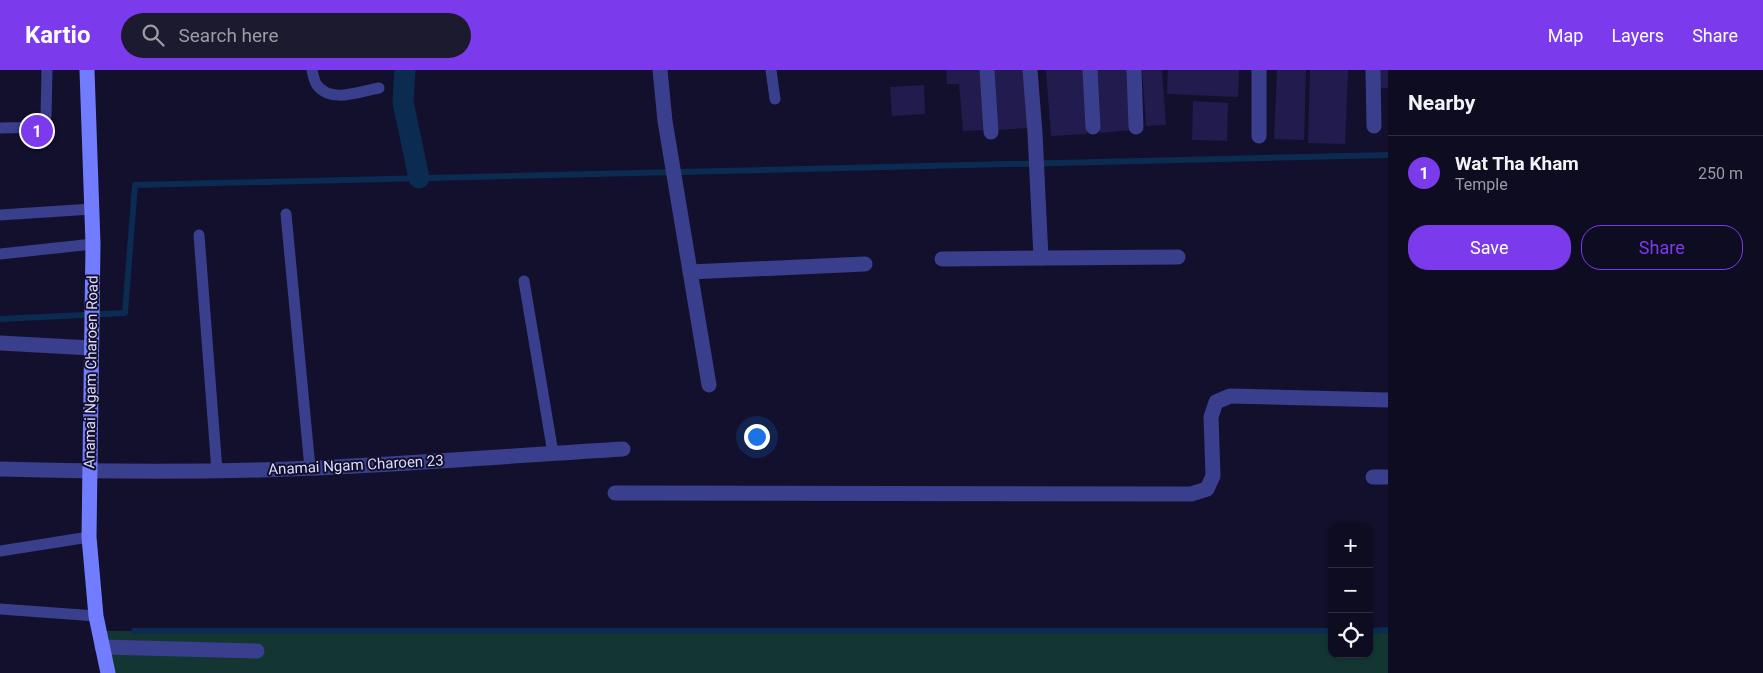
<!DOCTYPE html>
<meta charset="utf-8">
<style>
:root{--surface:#0e0c21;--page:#1c1a2e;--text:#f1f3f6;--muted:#9b9ba5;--line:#2e2c3f;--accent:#7c3aed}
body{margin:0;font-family:Roboto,sans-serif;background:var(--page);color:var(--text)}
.controls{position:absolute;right:15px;bottom:15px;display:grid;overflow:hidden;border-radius:10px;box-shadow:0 1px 4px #0004}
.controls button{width:45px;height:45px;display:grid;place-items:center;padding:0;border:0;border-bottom:1px solid var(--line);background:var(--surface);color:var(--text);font:25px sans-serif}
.you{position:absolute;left:756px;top:366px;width:18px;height:18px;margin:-12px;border:4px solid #fff;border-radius:50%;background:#1a73e8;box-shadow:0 0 0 8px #1a73e833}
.badge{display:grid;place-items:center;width:32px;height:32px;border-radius:50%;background:var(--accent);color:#fff;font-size:16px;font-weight:700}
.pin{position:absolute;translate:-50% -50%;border:2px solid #fff;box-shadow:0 1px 5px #0006}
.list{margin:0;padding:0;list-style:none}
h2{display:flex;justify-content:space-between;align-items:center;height:65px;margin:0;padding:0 20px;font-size:21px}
h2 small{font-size:16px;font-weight:400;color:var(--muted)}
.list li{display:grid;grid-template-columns:32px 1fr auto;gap:15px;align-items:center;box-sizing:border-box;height:75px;padding:0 20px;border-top:1px solid var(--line)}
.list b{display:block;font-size:19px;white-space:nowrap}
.list p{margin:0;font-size:16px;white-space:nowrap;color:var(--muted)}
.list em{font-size:16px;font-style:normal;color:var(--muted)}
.actions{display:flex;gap:10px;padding:15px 20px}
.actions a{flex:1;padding:11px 0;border:1px solid var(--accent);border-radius:20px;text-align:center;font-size:18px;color:var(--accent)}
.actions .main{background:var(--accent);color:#fff}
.icon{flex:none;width:28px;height:28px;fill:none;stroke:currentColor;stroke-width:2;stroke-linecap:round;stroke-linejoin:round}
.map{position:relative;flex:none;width:1388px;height:603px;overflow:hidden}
header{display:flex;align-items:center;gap:30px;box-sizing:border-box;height:70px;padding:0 25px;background:var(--accent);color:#fff}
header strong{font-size:24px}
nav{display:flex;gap:28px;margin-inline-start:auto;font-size:18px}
.search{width:350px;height:45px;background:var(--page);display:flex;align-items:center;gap:12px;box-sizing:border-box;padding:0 18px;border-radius:28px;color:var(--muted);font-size:19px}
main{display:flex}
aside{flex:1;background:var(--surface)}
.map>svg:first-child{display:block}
</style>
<header>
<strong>Kartio</strong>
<div class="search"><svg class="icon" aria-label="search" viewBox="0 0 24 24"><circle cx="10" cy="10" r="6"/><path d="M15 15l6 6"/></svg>Search here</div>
<nav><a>Map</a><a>Layers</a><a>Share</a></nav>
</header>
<main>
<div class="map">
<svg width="1388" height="603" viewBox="0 0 1388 603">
<rect width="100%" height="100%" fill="#12102c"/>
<!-- green -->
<path fill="#133632" d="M 97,561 L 1332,562 L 1332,584 L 1369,584 L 1369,562 L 1388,562 L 1388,603 L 105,603 Z"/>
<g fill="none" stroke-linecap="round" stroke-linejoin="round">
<!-- stream -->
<g stroke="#0b2b50" stroke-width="6">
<path d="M 0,249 L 125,243 L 135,115 L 1388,85"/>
<path d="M 134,561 L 1332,561"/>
<path d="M 1369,561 L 1388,560"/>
</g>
<!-- canal -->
<path stroke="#0b2b50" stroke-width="21" d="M 405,0 L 403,32 L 419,108"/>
</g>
<!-- building -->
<g fill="#211b4e">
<path d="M 946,0 L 982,0 L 986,60 L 963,61 L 959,14 L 947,14 Z"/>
<path d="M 989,0 L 1026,0 L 1030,58 L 993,60 Z"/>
<path d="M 1046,0 L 1083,0 L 1087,64 L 1051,66 Z"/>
<path d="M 1095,0 L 1128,0 L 1133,60 L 1100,63 Z"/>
<path d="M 1142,0 L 1162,0 L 1166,55 L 1146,56 Z"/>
<path d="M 1168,0 L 1239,0 L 1238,27 L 1167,24 Z"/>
<path d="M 1277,0 L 1306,0 L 1304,70 L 1274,69 Z"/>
<path d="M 1310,0 L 1348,0 L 1345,74 L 1308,73 Z"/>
<path d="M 1376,0 L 1388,0 L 1388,18 L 1375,18 Z"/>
<path d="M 924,15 L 925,44 L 892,46 L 890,17 Z"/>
<path d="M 1193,31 L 1228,33 L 1227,71 L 1192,70 Z"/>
</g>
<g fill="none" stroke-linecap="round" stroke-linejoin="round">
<!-- lane -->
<g stroke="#393e8d" stroke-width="11">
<path d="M 312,0 C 313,5 314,11 317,15 C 331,34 360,21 379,18"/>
<path d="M 771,0 L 775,29"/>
<path d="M 0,58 C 15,57 38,61 46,46 L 47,0"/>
<path d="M 286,144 L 310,398"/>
<path d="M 0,145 L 92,139"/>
<path d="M 199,165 L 217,401"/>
<path d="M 0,184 L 93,174"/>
<path d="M 524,211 L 553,383"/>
<path d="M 0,481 L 89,467"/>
<path d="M 0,539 L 96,546"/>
</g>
<!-- street -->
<g stroke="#393e8d" stroke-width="15">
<path d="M 660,0 L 665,51 L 709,315"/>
<path d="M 987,0 L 991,62"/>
<path d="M 1030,0 L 1035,63 L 1041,188"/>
<path d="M 1090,0 L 1093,57"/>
<path d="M 1134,0 L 1136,57"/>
<path d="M 1373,0 L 1374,56"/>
<path d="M 1259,66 L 1259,0"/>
<path d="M 942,189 L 1178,187"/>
<path d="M 690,202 L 865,194"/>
<path d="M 0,273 L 91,278"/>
<path d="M 0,399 C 112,402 224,403 336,397 C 432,392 527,385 623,379"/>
<path d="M 1373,407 L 1388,407"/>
<path d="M 615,423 L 1191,424 L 1207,419 L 1213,406 L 1211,347 L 1216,332 L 1230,326 L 1388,330"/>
<path d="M 102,577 L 257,581"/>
</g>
<!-- secondary -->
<path stroke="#727cff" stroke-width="15" d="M 87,0 L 93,174 L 89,467 L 96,546 L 108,603"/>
</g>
<g text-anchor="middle" stroke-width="4" stroke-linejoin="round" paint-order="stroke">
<!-- street labels -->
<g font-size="15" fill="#dcdbff" stroke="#12102c">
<text transform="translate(91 302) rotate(-89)" y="5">Anamai Ngam Charoen Road</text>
<text transform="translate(356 395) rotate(-3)" y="5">Anamai Ngam Charoen 23</text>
</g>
</g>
</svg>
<div class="controls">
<button>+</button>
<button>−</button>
<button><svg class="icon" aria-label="locate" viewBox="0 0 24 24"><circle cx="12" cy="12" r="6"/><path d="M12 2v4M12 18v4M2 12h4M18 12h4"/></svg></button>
</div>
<div class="you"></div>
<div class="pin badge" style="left:37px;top:61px">1</div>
</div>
<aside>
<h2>Nearby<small></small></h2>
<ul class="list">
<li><span class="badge">1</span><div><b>Wat Tha Kham</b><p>Temple</p></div><em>250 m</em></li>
</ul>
<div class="actions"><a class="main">Save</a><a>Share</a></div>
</aside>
</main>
